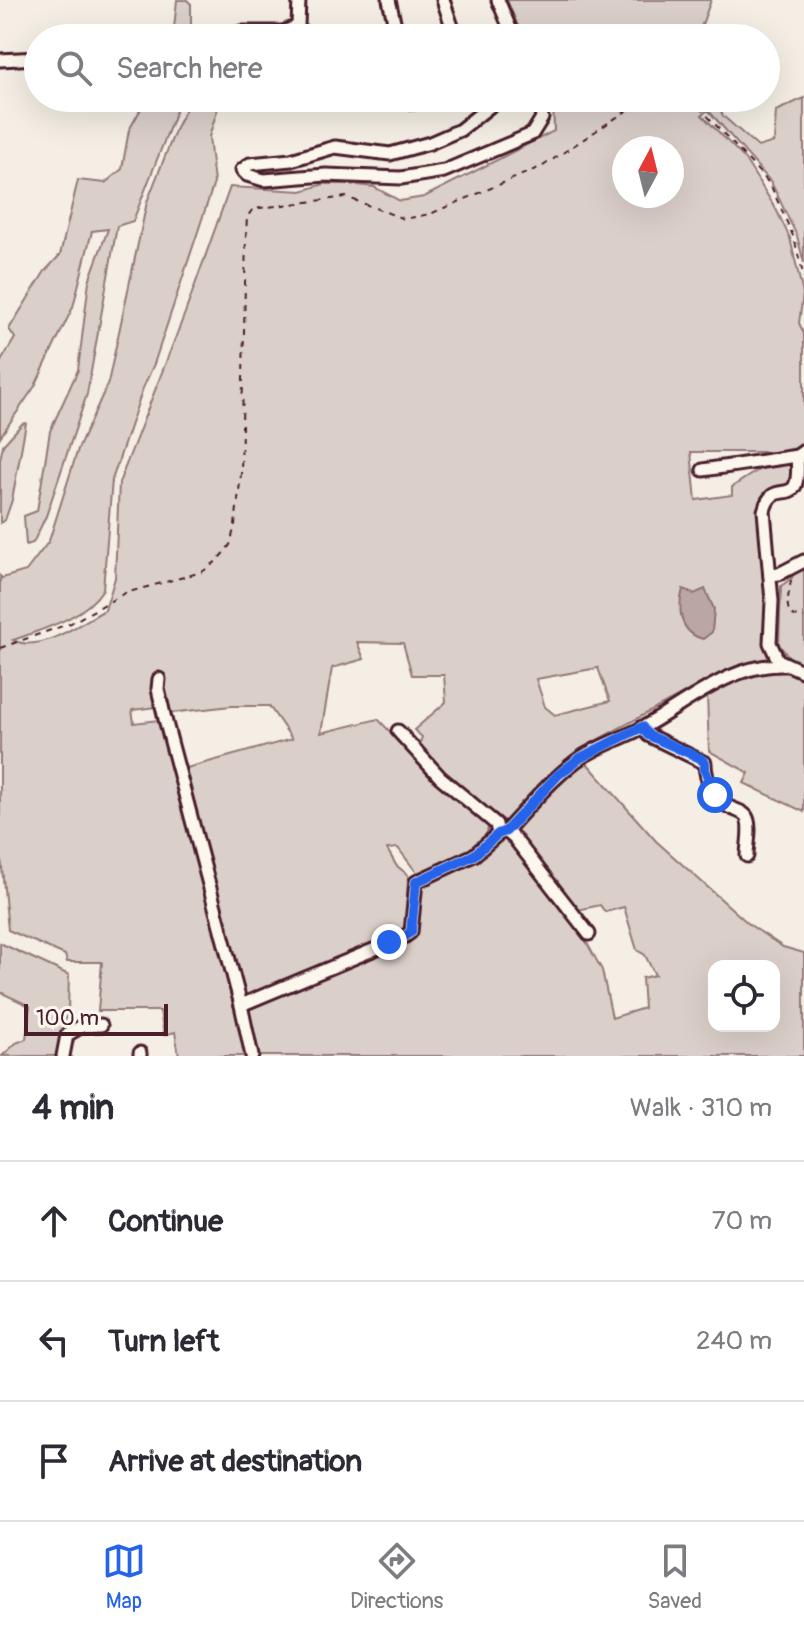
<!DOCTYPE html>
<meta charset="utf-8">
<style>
:root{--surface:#fff;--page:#f2f2f3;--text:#2b2b33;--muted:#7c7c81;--line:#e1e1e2;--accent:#2563eb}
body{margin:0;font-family:Pangolin,sans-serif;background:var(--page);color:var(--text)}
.controls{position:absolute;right:24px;bottom:24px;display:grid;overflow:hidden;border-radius:16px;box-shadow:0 8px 32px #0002}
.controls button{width:72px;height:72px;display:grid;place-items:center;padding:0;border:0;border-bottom:2px solid var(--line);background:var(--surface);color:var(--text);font:40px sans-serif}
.compass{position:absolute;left:612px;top:136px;width:72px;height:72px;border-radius:50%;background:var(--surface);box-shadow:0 8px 32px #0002;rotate:7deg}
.scale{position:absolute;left:24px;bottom:20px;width:144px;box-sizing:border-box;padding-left:8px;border:4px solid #4a1f2b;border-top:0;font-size:22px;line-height:28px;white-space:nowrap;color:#4a1f2b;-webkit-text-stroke:6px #fbf7ec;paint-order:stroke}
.stop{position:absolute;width:24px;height:24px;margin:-18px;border:6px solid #2563eb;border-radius:50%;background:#fff}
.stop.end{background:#2563eb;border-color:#fff;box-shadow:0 2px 8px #0008}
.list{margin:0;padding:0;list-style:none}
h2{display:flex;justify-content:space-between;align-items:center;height:104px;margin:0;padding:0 32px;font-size:34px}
h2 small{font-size:26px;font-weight:400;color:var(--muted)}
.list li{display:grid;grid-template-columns:52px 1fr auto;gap:24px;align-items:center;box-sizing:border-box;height:120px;padding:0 32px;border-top:2px solid var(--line)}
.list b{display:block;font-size:30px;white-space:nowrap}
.list em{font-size:26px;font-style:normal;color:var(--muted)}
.icon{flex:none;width:44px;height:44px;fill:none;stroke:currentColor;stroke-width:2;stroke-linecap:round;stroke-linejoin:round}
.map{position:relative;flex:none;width:804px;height:1056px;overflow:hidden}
.search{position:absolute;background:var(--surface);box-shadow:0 8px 32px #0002;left:24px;right:24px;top:24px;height:88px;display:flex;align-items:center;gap:20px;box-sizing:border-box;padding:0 28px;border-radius:44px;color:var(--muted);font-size:30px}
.sheet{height:464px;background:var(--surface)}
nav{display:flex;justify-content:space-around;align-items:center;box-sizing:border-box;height:112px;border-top:2px solid var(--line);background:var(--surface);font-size:22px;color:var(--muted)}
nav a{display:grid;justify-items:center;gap:4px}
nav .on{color:var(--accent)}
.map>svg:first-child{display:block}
</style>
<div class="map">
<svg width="804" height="1056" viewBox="0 0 804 1056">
<rect width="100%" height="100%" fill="#f4eee4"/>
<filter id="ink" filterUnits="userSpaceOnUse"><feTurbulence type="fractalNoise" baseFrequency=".0125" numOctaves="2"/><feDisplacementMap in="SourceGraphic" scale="16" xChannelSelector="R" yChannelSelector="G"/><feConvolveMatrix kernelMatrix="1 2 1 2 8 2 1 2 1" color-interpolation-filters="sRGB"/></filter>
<g filter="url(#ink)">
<!-- green -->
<g fill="#dbd0c9" stroke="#92787a" stroke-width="2" fill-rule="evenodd">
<path d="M 177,0 L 187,0 L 191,4 L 191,38 L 173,38 Z"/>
<path d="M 507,0 L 711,0 L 697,38 L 523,38 Z"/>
<path d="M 147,98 L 181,98 L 133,221 L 117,226 L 87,394 L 46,516 L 33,543 L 26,545 L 24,516 L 37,511 L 50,431 L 78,370 L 89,281 L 108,229 L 92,231 L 73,307 L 35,386 L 0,437 L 0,363 L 15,338 L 9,329 L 45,271 L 60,255 L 78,180 L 105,183 L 122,169 L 129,130 Z"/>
<path d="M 191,98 L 221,98 L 209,137 L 214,183 L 154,364 L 143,388 L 112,480 L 103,589 C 85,618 43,629 13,640 C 40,654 80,623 105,610 L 115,578 L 119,483 L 185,313 L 230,187 L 302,191 L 324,184 L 348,184 L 374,187 L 400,201 L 424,197 L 554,131 L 553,98 L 715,98 L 723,116 L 758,147 L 774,142 L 776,111 L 804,98 L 804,263 L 797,236 L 771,182 L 708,110 L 702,115 L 744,158 L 776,209 L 790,238 L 803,294 L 799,323 L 804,334 L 804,445 L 785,452 L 691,452 L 696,500 L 732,495 L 732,487 C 750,476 771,456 793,467 L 791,486 L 771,489 L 764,499 L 766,643 C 771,664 784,669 804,675 L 804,812 L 744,783 L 749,773 L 709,751 L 707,694 L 727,684 L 720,674 L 580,749 L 548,778 L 505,821 L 445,776 L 418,748 L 422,737 L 414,730 L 446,702 L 444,675 L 412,675 L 403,643 L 357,642 L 364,659 L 332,668 L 321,733 L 378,719 L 441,785 L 489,822 L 486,838 L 470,851 L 417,873 L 398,848 L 387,849 L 396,865 L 408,875 L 406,929 L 248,996 L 242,995 L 183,769 L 292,739 L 269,706 L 231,706 L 170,713 L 156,707 L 132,710 L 134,723 L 159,720 L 185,809 L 246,1056 L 179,1056 L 175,1032 L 164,1035 L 160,1011 L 98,1011 L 102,962 L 67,962 L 65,955 L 8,930 L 0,847 L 0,576 L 2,578 L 26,571 L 49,541 L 78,449 L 108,383 L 147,202 L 177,126 ZM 624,148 L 672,148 L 672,196 L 624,196 ZM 598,668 L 610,701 L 555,715 L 545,707 L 536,679 Z"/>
<path d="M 26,423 L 12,500 L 5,520 L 0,523 L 0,460 L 3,445 L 22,424 Z"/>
<path d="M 804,564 L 804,667 L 795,664 L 779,645 L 781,586 L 792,578 L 794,569 Z"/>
<path d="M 585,761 L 656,841 L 750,925 L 783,947 L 804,953 L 804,1056 L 256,1056 L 245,1007 L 417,935 L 419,885 L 499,839 L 511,840 L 578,927 L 602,970 L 612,1018 L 644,1008 L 642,978 L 655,975 L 645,955 L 637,950 L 624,907 L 605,912 L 600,905 L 578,910 L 510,831 L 562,777 ZM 714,966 L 774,966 L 774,1026 L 714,1026 Z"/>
<path d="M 0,943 L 69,975 L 68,1011 L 56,1056 L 2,1056 L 16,1043 L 26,1039 L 30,1006 L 0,992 Z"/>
</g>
<!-- water -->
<path fill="#baa7a5" stroke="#8d7174" stroke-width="2" d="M 683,589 L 694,594 L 705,589 L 714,609 L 712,632 L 703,639 C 680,633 677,610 683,589 Z"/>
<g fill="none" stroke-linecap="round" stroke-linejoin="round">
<defs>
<g id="minor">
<path d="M 389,0 L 398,38"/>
<path d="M 443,0 L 456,38"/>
<path d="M 498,0 L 514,38"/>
<path d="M 241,32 L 283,32 L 298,26 L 299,0"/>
<path d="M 0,60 L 38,58"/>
<path d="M 412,98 L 413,103"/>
<path d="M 485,98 L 490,106 L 460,130 L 430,143 L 390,154 L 335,147 L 291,160 L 250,164 L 242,170 L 247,175 L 264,180 L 326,175 L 401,178 L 444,171 L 532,134 L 542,118 L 539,98"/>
<path d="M 797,456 C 802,517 774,472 764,511 L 772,601 L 770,643 L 778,660 L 804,672"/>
<path d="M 703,470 L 797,456 L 804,451"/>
<path d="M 770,575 L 779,574 L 804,561"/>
<path d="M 159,679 L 158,689 L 165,719 L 241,1005 L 252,1056"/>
<path d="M 642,727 L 648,735 L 705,763 C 705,780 714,798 729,807 C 734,810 742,811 746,816 C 752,825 747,845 747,856"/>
<path d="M 398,731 L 440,777 L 496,824 L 498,834"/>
<path d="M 506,831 L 514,838 L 589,934"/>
<path d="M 241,1005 L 404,937 L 411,932 L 416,882 L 474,855 L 498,834 L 506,831 C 528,807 550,781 576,761 C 595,747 621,739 642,728 C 688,703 731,663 786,665"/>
<path d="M 140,1053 L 140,1056"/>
<path d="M 63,1056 L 67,1035 L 82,1026 L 101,1025"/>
</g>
</defs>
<!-- minor casing -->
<use href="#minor" stroke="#4a1f2b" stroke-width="17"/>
<!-- path -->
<g stroke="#4a1f2b" stroke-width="2" stroke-dasharray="6 6" stroke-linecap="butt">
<path d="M 691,98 L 770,184 L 794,238 L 804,278"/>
<path d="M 791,580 C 789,597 780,617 804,618"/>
<path d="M 0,648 L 71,623 L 125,593 L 202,572 L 217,561 L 230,545 L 235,525 L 241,474 L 246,235 L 247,217 L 253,209 L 346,197 L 404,219 L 430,214 L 543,166 L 646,98"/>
</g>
<!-- minor -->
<use href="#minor" stroke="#fbf7ec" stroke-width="11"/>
</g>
</g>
<g fill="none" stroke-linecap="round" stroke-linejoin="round" filter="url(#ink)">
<!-- route -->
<path stroke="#2563eb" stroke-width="10" d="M 389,942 L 404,937 L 411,932 L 416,882 L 474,855 L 498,834 L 506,831 L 558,775 L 580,758 L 642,727 L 648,735 L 700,758 L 705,763 L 705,770 L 715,795"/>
</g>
</svg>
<div class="controls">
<button><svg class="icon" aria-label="locate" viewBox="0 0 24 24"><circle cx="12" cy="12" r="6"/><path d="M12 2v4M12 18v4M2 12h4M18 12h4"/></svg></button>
</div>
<svg class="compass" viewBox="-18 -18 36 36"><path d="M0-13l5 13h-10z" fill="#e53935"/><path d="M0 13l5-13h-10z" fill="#7c7c81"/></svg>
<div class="scale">100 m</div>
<div class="stop" style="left:715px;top:795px"></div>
<div class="stop end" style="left:389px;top:942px"></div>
<div class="search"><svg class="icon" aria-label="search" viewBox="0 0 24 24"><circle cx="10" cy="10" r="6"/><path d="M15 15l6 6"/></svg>Search here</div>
</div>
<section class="sheet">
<h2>4 min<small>Walk · 310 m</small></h2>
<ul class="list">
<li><svg class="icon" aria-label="ahead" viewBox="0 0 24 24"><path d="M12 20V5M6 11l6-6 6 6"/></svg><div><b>Continue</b></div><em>70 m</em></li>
<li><svg class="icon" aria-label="left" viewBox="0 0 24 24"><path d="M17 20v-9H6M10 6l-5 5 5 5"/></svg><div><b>Turn left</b></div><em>240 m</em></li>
<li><svg class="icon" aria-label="arrive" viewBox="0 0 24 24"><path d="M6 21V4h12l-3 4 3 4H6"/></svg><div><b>Arrive at destination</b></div></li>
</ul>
</section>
<nav>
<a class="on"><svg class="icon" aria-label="map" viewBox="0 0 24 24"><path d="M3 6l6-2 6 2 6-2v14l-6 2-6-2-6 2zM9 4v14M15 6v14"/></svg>Map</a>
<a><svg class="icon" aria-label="directions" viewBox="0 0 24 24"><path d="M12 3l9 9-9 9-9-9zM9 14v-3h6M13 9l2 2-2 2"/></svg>Directions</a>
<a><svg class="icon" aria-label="saved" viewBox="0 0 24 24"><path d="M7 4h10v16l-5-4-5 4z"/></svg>Saved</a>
</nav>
